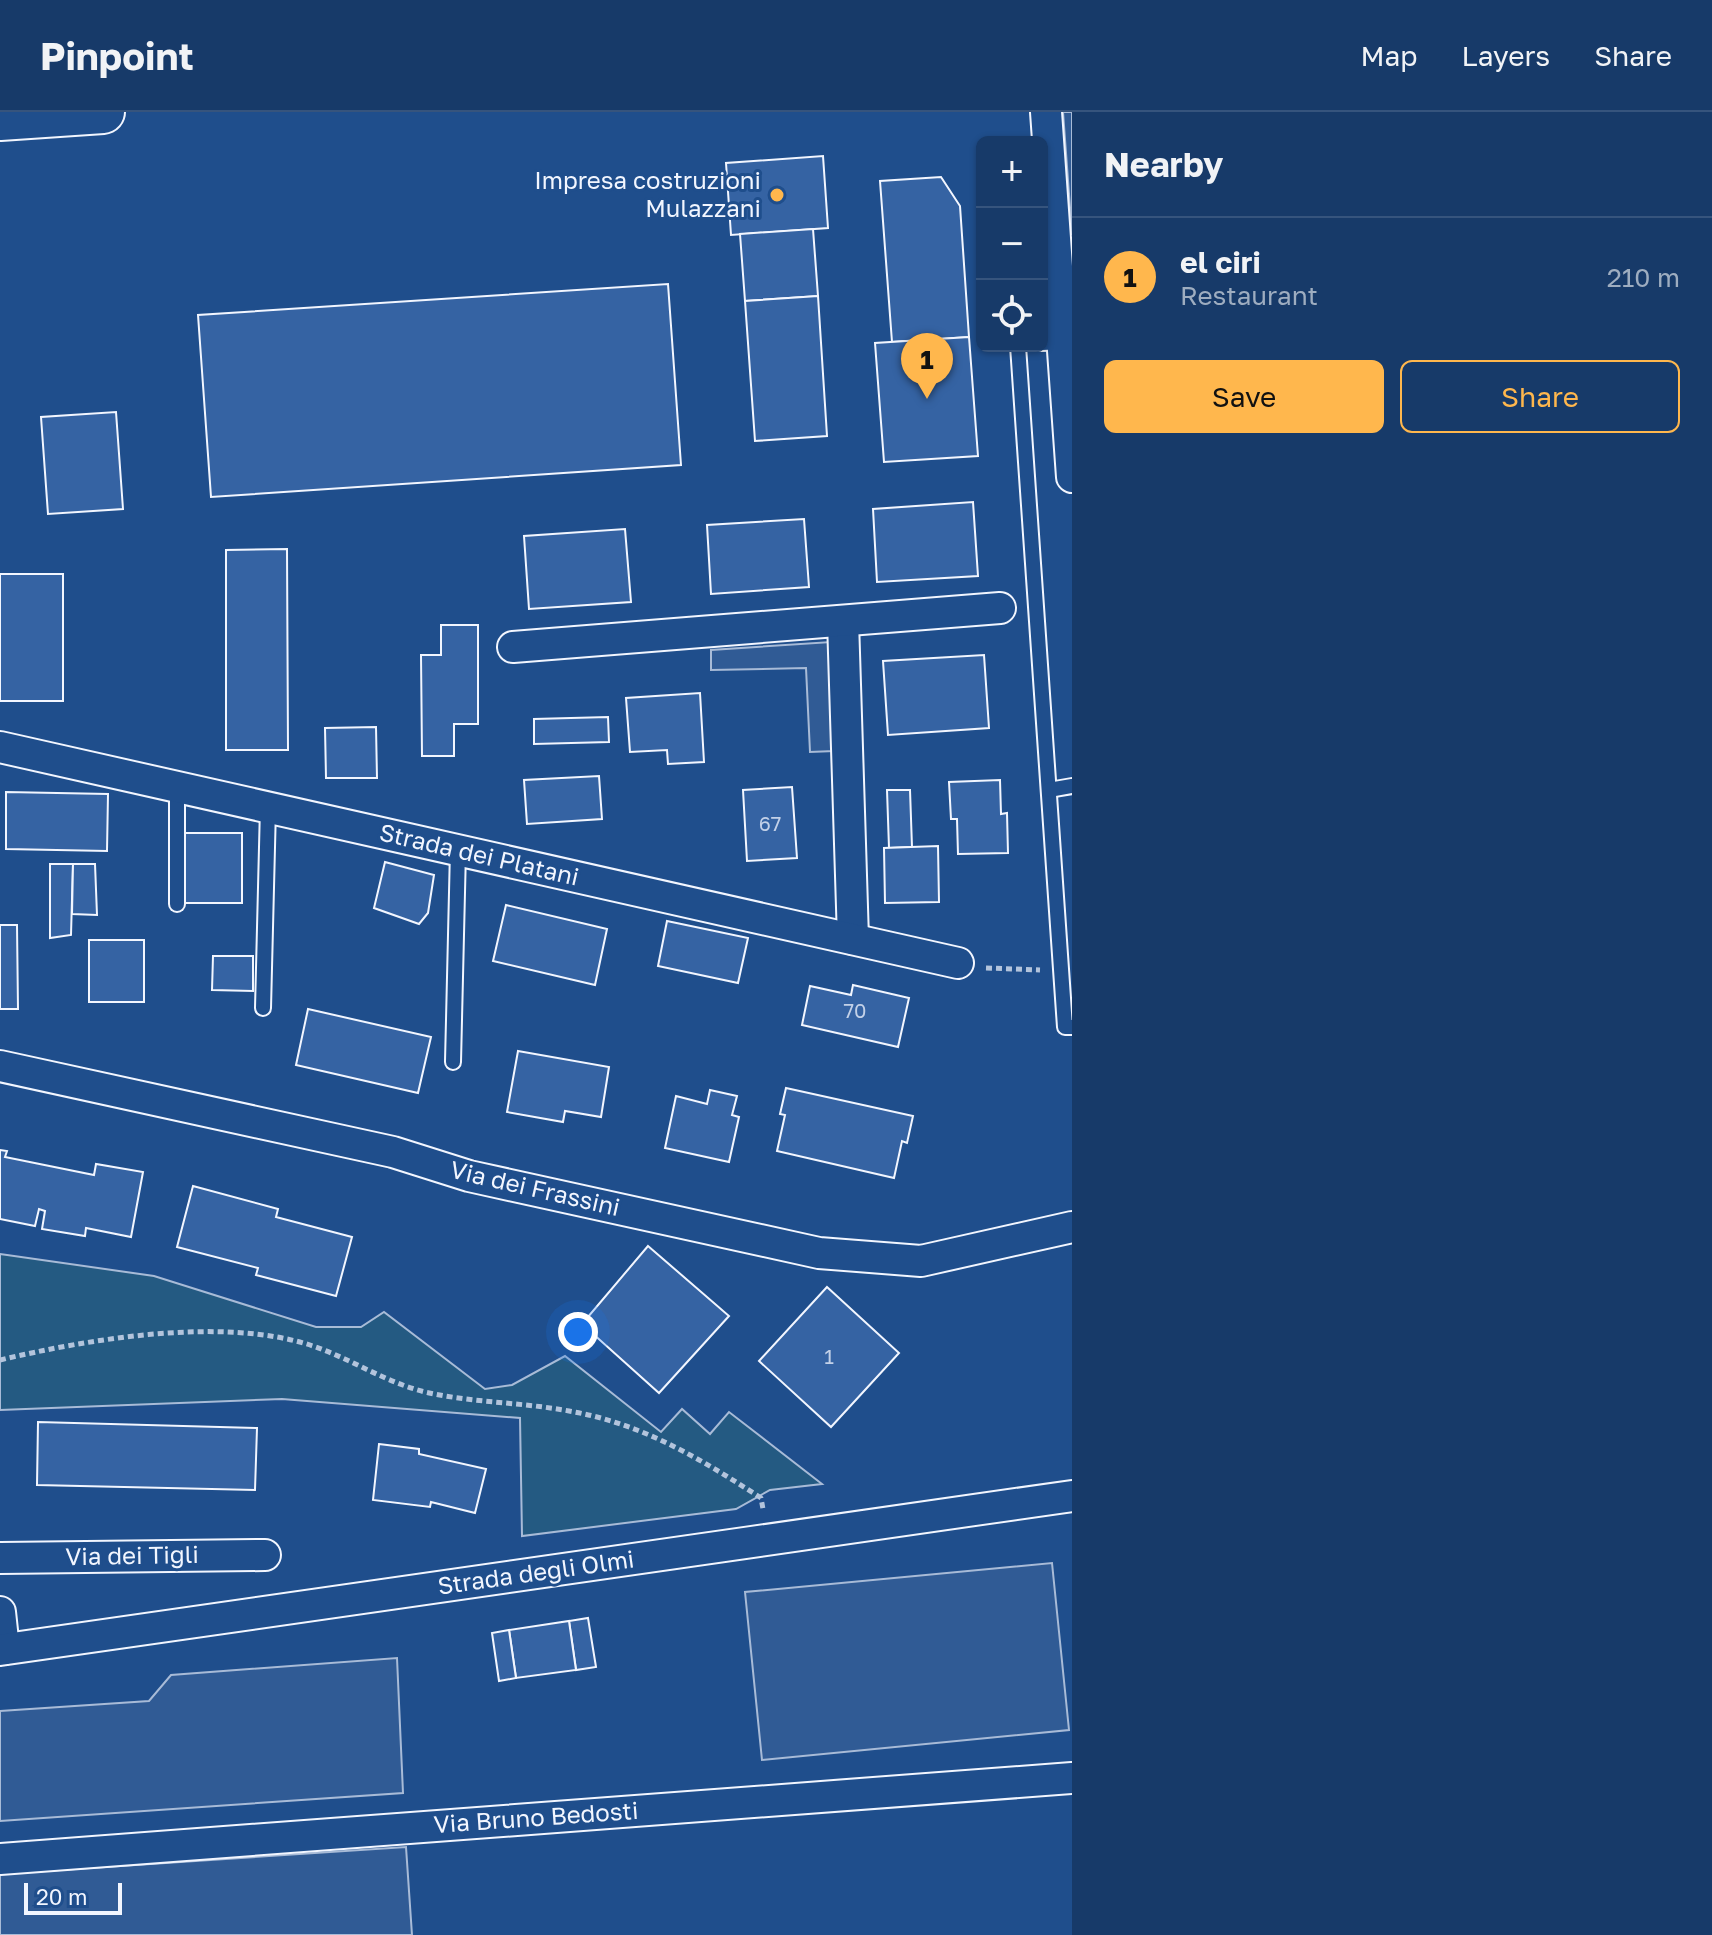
<!DOCTYPE html>
<meta charset="utf-8">
<style>
:root{--surface:#173a69;--page:#244571;--text:#f1f3f6;--muted:#9eadc0;--line:#36547d;--accent:#ffb74d}
body{margin:0;font-family:"Golos Text",sans-serif;background:var(--page);color:var(--text)}
.controls{position:absolute;right:24px;top:24px;display:grid;overflow:hidden;border-radius:12px;box-shadow:0 2px 6px #0004}
.controls button{width:72px;height:72px;display:grid;place-items:center;padding:0;border:0;border-bottom:2px solid var(--line);background:var(--surface);color:var(--text);font:40px sans-serif}
.scale{position:absolute;left:24px;bottom:20px;width:98px;box-sizing:border-box;padding-left:8px;border:4px solid #f2f6ff;border-top:0;font-size:22px;line-height:28px;white-space:nowrap;color:#f2f6ff;-webkit-text-stroke:6px #1f4e8c;paint-order:stroke}
.you{position:absolute;left:578px;top:1220px;width:28px;height:28px;margin:-20px;border:6px solid #fff;border-radius:50%;background:#1a73e8;box-shadow:0 0 0 12px #1a73e833}
.badge{display:grid;place-items:center;width:52px;height:52px;border-radius:50%;background:var(--accent);color:#111;font-size:26px;font-weight:700}
.pin{position:absolute;translate:-50% -66px;filter:drop-shadow(0 2px 4px #0008)}
.pin::after{content:'';position:absolute;top:42px;width:28px;height:24px;background:inherit;clip-path:polygon(0 0,100% 0,50% 100%)}
.list{margin:0;padding:0;list-style:none}
h2{display:flex;justify-content:space-between;align-items:center;height:104px;margin:0;padding:0 32px;font-size:34px}
h2 small{font-size:26px;font-weight:400;color:var(--muted)}
.list li{display:grid;grid-template-columns:52px 1fr auto;gap:24px;align-items:center;box-sizing:border-box;height:120px;padding:0 32px;border-top:2px solid var(--line)}
.list b{display:block;font-size:30px;white-space:nowrap}
.list p{margin:0;font-size:26px;white-space:nowrap;color:var(--muted)}
.list em{font-size:26px;font-style:normal;color:var(--muted)}
.actions{display:flex;gap:16px;padding:24px 32px}
.actions a{flex:1;padding:18px 0;border:2px solid var(--accent);border-radius:12px;text-align:center;font-size:28px;color:var(--accent)}
.actions .main{background:var(--accent);color:#111}
.icon{flex:none;width:44px;height:44px;fill:none;stroke:currentColor;stroke-width:2;stroke-linecap:round;stroke-linejoin:round}
.map{position:relative;flex:none;width:1072px;height:1823px;overflow:hidden}
header{display:flex;align-items:center;gap:48px;box-sizing:border-box;height:112px;padding:0 40px;background:var(--surface);border-bottom:2px solid var(--line)}
header strong{font-size:38px}
nav{display:flex;gap:44px;margin-inline-start:auto;font-size:28px}
main{display:flex}
aside{flex:1;background:var(--surface)}
.map>svg:first-child{display:block}
</style>
<header>
<strong>Pinpoint</strong>
<nav><a>Map</a><a>Layers</a><a>Share</a></nav>
</header>
<main>
<div class="map">
<svg width="1072" height="1823" viewBox="0 0 1072 1823">
<rect width="100%" height="100%" fill="#1f4e8c"/>
<!-- green -->
<path fill="#245a82" stroke="#a8bbd7" stroke-width="2" d="M 0,1142 L 154,1164 L 316,1215 L 361,1215 L 384,1200 L 485,1277 L 512,1273 L 565,1244 L 661,1320 L 682,1297 L 710,1322 L 729,1300 L 822,1372 L 770,1378 L 736,1397 L 522,1424 L 520,1306 L 282,1287 L 0,1298 Z"/>
<!-- parking -->
<g fill="#305b95" stroke="#a8bbd7" stroke-width="2">
<path d="M 1063,0 L 1072,0 L 1072,123 Z"/>
<path d="M 831,530 L 834,639 L 810,640 L 806,556 L 711,558 L 711,538 Z"/>
<path d="M 1052,1451 L 1069,1618 L 762,1648 L 745,1480 Z"/>
<path d="M 397,1546 L 403,1681 L 0,1709 L 0,1599 L 149,1589 L 171,1563 Z"/>
<path d="M 406,1735 L 412,1823 L 0,1823 L 0,1762 Z"/>
</g>
<!-- building -->
<g fill="#3563a3" stroke="#f2f6ff" stroke-width="2">
<path d="M 823,44 L 828,116 L 731,123 L 726,51 Z"/>
<path d="M 941,65 L 960,94 L 969,225 L 892,230 L 880,69 Z"/>
<path d="M 813,117 L 818,184 L 745,189 L 740,122 Z"/>
<path d="M 668,172 L 681,353 L 211,385 L 198,203 Z"/>
<path d="M 818,184 L 827,324 L 755,329 L 745,189 Z"/>
<path d="M 969,225 L 978,344 L 884,350 L 875,231 Z"/>
<path d="M 116,300 L 123,397 L 48,402 L 41,305 Z"/>
<path d="M 973,390 L 978,464 L 877,470 L 873,397 Z"/>
<path d="M 804,407 L 809,475 L 711,482 L 707,413 Z"/>
<path d="M 625,417 L 631,490 L 529,497 L 524,424 Z"/>
<path d="M 287,437 L 288,638 L 226,638 L 226,438 Z"/>
<rect x="0" y="462" width="63" height="127"/>
<path d="M 441,513 L 478,513 L 478,612 L 454,612 L 454,644 L 422,644 L 421,543 L 441,543 Z"/>
<path d="M 984,543 L 989,616 L 888,623 L 883,549 Z"/>
<path d="M 700,581 L 704,650 L 668,652 L 667,638 L 630,640 L 626,586 Z"/>
<path d="M 608,605 L 609,630 L 534,632 L 534,607 Z"/>
<path d="M 376,615 L 377,666 L 326,666 L 325,616 Z"/>
<path d="M 599,664 L 602,707 L 527,712 L 524,668 Z"/>
<path d="M 1000,668 L 1001,702 L 1007,701 L 1008,741 L 958,742 L 957,707 L 951,707 L 949,670 Z"/>
<path d="M 792,675 L 797,746 L 747,749 L 743,678 Z"/>
<path d="M 887,678 L 910,678 L 912,735 L 889,736 Z"/>
<path d="M 6,680 L 108,682 L 107,739 L 6,737 Z"/>
<rect x="184" y="721" width="58" height="70"/>
<path d="M 938,734 L 939,790 L 885,791 L 884,736 Z"/>
<path d="M 385,750 L 434,763 L 428,801 L 419,812 L 374,796 Z"/>
<path d="M 50,752 L 73,752 L 71,823 L 50,826 Z"/>
<path d="M 73,752 L 95,752 L 97,803 L 72,802 Z"/>
<path d="M 506,793 L 607,817 L 595,873 L 493,849 Z"/>
<path d="M 667,809 L 748,826 L 738,871 L 658,854 Z"/>
<path d="M 0,813 L 17,813 L 18,897 L 0,897 Z"/>
<rect x="89" y="828" width="55" height="62"/>
<path d="M 213,844 L 253,844 L 253,879 L 212,878 Z"/>
<path d="M 853,873 L 909,886 L 898,935 L 802,913 L 810,874 L 851,883 Z"/>
<path d="M 308,897 L 431,925 L 418,981 L 296,953 Z"/>
<path d="M 518,939 L 609,955 L 601,1005 L 565,999 L 563,1010 L 507,1000 Z"/>
<path d="M 786,976 L 913,1004 L 907,1031 L 902,1029 L 894,1066 L 777,1039 L 785,1003 L 780,1002 Z"/>
<path d="M 710,978 L 737,984 L 732,1003 L 739,1005 L 729,1050 L 665,1036 L 676,984 L 707,992 Z"/>
<path d="M 0,1038 L 7,1039 L 5,1045 L 94,1063 L 96,1052 L 143,1060 L 131,1125 L 86,1116 L 85,1124 L 42,1117 L 45,1099 L 39,1097 L 35,1114 L 0,1107 Z"/>
<path d="M 193,1074 L 278,1097 L 276,1105 L 352,1125 L 336,1184 L 256,1163 L 258,1156 L 177,1135 Z"/>
<path d="M 648,1134 L 729,1204 L 659,1281 L 582,1212 Z"/>
<path d="M 827,1175 L 899,1241 L 831,1315 L 759,1249 Z"/>
<path d="M 38,1310 L 257,1316 L 255,1378 L 37,1373 Z"/>
<path d="M 379,1332 L 419,1337 L 419,1342 L 486,1357 L 475,1401 L 431,1390 L 430,1395 L 373,1388 Z"/>
<path d="M 588,1506 L 596,1555 L 576,1558 L 569,1509 Z"/>
<path d="M 569,1509 L 576,1558 L 516,1566 L 509,1518 Z"/>
<path d="M 509,1518 L 516,1566 L 499,1569 L 492,1521 Z"/>
</g>
<g fill="none" stroke-linecap="round" stroke-linejoin="round">
<defs>
<g id="lane">
<path d="M 1042,231 L 1063,230"/>
<path d="M 1018,234 L 1065,915 L 1072,915"/>
<path d="M 177,675 L 177,792"/>
<path d="M 1049,678 L 1072,674"/>
<path d="M 263,896 L 268,695"/>
<path d="M 453,950 L 458,738"/>
</g>
<g id="street">
<path d="M 1046,0 L 1072,365"/>
<path d="M 843,509 L 853,827"/>
<path d="M 513,535 L 1000,496"/>
<path d="M 0,635 L 958,851"/>
<path d="M 0,954 L 393,1040 L 469,1064 L 819,1141 L 921,1149 L 1072,1115"/>
<path d="M 0,1446 L 265,1443"/>
<path d="M 0,1500 L 4,1537"/>
<path d="M 0,1538 L 1072,1384"/>
<path d="M 0,1747 L 1072,1666"/>
</g>
<path id="secondary" d="M 0,7 L 103,0"/>
</defs>
<!-- lane casing -->
<use href="#lane" stroke="#f2f6ff" stroke-width="18"/>
<!-- street casing -->
<use href="#street" stroke="#f2f6ff" stroke-width="34"/>
<!-- secondary casing -->
<use href="#secondary" stroke="#f2f6ff" stroke-width="46"/>
<!-- path -->
<g stroke="#b3c4dc" stroke-width="5" stroke-dasharray="6 4" stroke-linecap="butt">
<path d="M 986,856 L 1040,858"/>
<path d="M 0,1248 C 89,1227 224,1204 313,1234 C 351,1247 385,1270 425,1280 C 473,1291 521,1290 569,1299 C 641,1311 701,1347 761,1386 L 763,1397"/>
</g>
<!-- lane -->
<use href="#lane" stroke="#1f4e8c" stroke-width="14"/>
<!-- street -->
<use href="#street" stroke="#1f4e8c" stroke-width="30"/>
<!-- secondary -->
<use href="#secondary" stroke="#1f4e8c" stroke-width="42"/>
</g>
<!-- markers -->
<circle fill="#ffb74d" stroke="#1f4e8c" stroke-width="3" cx="777" cy="83" r="8"/>
<g text-anchor="middle" stroke-width="6" stroke-linejoin="round" paint-order="stroke">
<!-- number labels -->
<g font-size="20" fill="#c3d1e8">
<text x="770" y="719">67</text>
<text x="855" y="906">70</text>
<text x="829" y="1252">1</text>
</g>
<!-- poi labels -->
<g font-size="24" fill="#f2f6ff" stroke="#1f4e8c" text-anchor="end">
<text x="761" y="77">Impresa costruzioni<tspan x="761" dy="28">Mulazzani</tspan></text>
</g>
<!-- street labels -->
<g font-size="24" fill="#f2f6ff" stroke="#1f4e8c">
<text transform="translate(479 743) rotate(13)" y="8">Strada dei Platani</text>
<text transform="translate(535 1077) rotate(13)" y="8">Via dei Frassini</text>
<text transform="translate(132 1444) rotate(-1)" y="8">Via dei Tigli</text>
<text transform="translate(536 1461) rotate(-8)" y="8">Strada degli Olmi</text>
<text transform="translate(536 1706) rotate(-4)" y="8">Via Bruno Bedosti</text>
</g>
</g>
</svg>
<div class="controls">
<button>+</button>
<button>−</button>
<button><svg class="icon" aria-label="locate" viewBox="0 0 24 24"><circle cx="12" cy="12" r="6"/><path d="M12 2v4M12 18v4M2 12h4M18 12h4"/></svg></button>
</div>
<div class="scale">20 m</div>
<div class="you"></div>
<div class="pin badge" style="left:927px;top:287px">1</div>
</div>
<aside>
<h2>Nearby<small></small></h2>
<ul class="list">
<li><span class="badge">1</span><div><b>el ciri</b><p>Restaurant</p></div><em>210 m</em></li>
</ul>
<div class="actions"><a class="main">Save</a><a>Share</a></div>
</aside>
</main>
